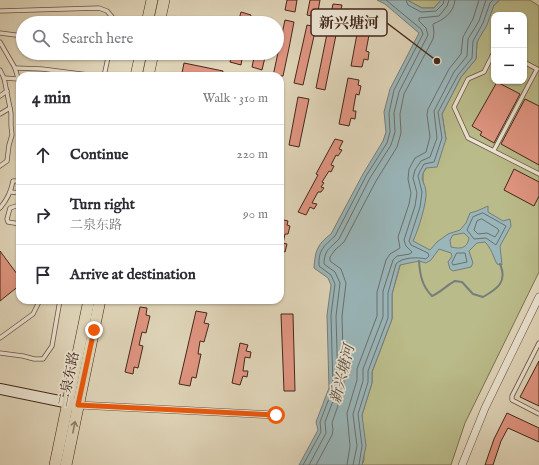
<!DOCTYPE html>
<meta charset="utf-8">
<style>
:root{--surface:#fff;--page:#f2f2f3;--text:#2b2b33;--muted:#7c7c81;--line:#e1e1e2}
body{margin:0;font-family:"IM FELL English","Noto Serif SC",serif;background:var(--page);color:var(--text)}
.controls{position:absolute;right:12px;top:12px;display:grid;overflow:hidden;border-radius:8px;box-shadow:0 1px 3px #0004}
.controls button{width:36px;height:36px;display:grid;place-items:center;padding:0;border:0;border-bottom:1px solid var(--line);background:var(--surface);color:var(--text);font:20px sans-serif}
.stop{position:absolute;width:12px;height:12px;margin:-9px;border:3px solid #ea580c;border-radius:50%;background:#fff}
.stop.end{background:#ea580c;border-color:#fff;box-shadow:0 1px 4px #0008}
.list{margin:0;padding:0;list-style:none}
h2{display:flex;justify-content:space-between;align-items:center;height:52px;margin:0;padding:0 16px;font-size:17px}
h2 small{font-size:13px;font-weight:400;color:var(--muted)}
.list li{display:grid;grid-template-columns:26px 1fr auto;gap:12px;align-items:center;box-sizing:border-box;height:60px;padding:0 16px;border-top:1px solid var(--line)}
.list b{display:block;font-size:15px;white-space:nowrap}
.list p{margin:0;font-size:13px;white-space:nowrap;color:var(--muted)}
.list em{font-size:13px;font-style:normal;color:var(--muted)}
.icon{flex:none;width:22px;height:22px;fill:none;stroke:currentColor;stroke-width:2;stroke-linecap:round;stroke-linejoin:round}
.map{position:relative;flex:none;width:539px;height:465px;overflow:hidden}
.search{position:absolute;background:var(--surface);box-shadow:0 1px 3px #0004;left:16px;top:16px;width:268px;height:44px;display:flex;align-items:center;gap:10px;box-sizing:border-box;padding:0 14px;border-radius:22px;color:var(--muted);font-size:15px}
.panel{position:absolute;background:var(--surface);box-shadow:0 1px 3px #0004;left:16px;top:72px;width:268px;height:232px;border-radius:12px}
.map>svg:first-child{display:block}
</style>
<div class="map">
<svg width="539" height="465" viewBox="0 0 539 465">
<rect width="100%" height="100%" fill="#e0d5b9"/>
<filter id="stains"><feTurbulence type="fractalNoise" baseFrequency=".005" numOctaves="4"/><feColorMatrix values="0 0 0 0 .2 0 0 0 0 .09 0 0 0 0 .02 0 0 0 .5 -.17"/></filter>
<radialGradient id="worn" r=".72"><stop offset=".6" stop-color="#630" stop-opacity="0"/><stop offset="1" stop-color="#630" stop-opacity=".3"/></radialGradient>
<!-- green -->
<g fill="#babb8a" stroke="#7e7152" fill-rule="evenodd">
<path d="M 407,0 L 441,0 L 434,8 L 422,8 Z"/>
<path d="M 500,0 L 530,0 L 539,6 L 539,272 L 465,423 L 451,465 L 362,465 L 364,460 L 362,415 L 372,383 L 372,372 L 392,319 L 392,294 L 423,184 L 423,173 L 446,139 L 442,114 L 461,77 L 476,59 L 477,42 L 494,5 ZM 494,15 L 524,15 L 524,81 L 494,81 Z"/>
</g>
<!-- water -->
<path fill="#99b6ba" stroke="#777d7a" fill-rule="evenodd" d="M 377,0 L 407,0 L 422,8 L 434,8 L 441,0 L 500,0 L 494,5 L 487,25 L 477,42 L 476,59 L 461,77 L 442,114 L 446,139 L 437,167 L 426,168 C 418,180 425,181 426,192 C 427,202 418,231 413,241 L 430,250 L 437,242 L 448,234 L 460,230 L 466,223 L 470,213 L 477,211 L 488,206 L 488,212 L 503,221 L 510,219 L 511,226 L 500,246 L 502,265 L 497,264 C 493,256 491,248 485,242 L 477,243 L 469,251 L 473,263 L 471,267 L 453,271 L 450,269 L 448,262 L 452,256 L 451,253 L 439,249 L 431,260 L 426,263 L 419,261 L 400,265 L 392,294 L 392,319 L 372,372 L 372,383 L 362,415 L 366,446 L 362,465 L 299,465 L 318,430 L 316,422 L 329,388 L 327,315 L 331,285 L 328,278 L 314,268 C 315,252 317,244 331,234 L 363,174 L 383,141 L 386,132 L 384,112 L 390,89 L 419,33 L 385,4 ZM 464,233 L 469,238 C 467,249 460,249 451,247 L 450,240 L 453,235 Z"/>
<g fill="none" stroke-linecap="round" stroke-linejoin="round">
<!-- shore -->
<g stroke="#6e6e6a" stroke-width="1">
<path d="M 406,0 L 408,5 L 421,12 L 436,11 L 443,4 L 444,0"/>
<path d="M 483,213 L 506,226 L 496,245 L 486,238 L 474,239 L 467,230 L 473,217 Z"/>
<path d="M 482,219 L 498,229 L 499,231 L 495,237 L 487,233 L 478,234 L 474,230 L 477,221 Z"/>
<path d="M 457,253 L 465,253 L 467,262 L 453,265 L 452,263 Z"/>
<path d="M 303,465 L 321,432 L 320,422 L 333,388 L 331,315 L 335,284 L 331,275 L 319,266 C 318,250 324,246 335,236 L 366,176 L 387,143 L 390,132 L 389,113 L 394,90 L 423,34 L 421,29 L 386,0"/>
<path d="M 309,465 L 326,433 L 325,422 L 338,388 L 336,316 L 340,283 L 335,272 L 324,264 C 324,249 331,248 339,239 L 370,178 L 391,145 L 395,132 L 394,113 L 399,92 L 428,35 L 426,28 L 419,21 L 419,18 L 439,16 L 447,6 L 449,0"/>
<path d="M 316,465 L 332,435 L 333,430 L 332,423 L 344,388 L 342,316 L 346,283 L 341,269 L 330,261 L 330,257 L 335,250 L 344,242 L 376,181 L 397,147 L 401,133 L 400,114 L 404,94 L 433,39 L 434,33 L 433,24 C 443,20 454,13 455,0"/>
<path d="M 347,465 L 350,446 L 347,413 L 357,380 L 357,369 L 377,316 L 377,292 L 386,260 L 390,254 L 400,248 L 398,237 L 409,204 L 411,193 L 408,179 L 409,169 L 415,158 L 426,152 L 430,137 L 427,115 L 428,109 L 449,69 L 461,54 L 463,37 L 473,19 L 479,0"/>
<path d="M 353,465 L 357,446 L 353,414 L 363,381 L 363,369 L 383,317 L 383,291 L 393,260 L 397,256 L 410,254 L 412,252 L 406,246 L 404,240 L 415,206 L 417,193 L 413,178 L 415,170 L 421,161 L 430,157 L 437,138 L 434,111 L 454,72 L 467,56 L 468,39 L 479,21 L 486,0"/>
<path d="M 359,465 L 362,446 L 358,414 L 368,382 L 368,371 L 388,318 L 388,293 L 396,264 C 402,257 418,257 426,259 L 429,256 L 428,253 L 411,245 L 409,241 L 420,207 L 422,192 L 418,176 L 420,171 L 424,164 L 434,162 L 442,138 L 438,112 L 458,75 L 472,58 L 473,41 L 483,23 L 490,3 L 493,0"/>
</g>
<!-- stream -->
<path stroke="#777d7a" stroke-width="2" d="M 419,261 C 420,275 422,286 432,296 C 441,292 447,285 455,281 L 462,282 L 473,294 L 483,297 C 497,289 508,282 500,264"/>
</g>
<!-- building -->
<g fill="#e09581" stroke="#43271b">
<path d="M 287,0 L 297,0 L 295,12 L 285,10 Z"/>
<path d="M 310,0 L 320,0 L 317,17 L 307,15 Z"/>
<path d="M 333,4 L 342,5 L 325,90 L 316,88 Z"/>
<path d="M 241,12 L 251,15 L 249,23 L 238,23 Z"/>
<path d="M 360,18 L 372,21 L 372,26 L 374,27 L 372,36 L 369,35 L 366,51 L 369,52 L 368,60 L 364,59 L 362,67 L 351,66 Z"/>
<path d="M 285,20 L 294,22 L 289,48 L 283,76 L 273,76 Z"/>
<path d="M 307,25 L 316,27 L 303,85 L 294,83 Z"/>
<path d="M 232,53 L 243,53 L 241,65 L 230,62 Z"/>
<path d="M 255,53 L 266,53 L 262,70 L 252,67 Z"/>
<path d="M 184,63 L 223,71 L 222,76 L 194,76 L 182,73 Z"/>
<path d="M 348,78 L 359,80 L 358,85 L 361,86 L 359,95 L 356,94 L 353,111 L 356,111 L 355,119 L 351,118 L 349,126 L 339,124 Z"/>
<path d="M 497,82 L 520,94 L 494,143 L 480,135 L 482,132 L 472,126 Z"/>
<path d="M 298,97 L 309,99 L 299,147 L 289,145 Z"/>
<path d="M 525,99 L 539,106 L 539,165 L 501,144 Z"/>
<path d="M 335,139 L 343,141 L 339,149 L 342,150 L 338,156 L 336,155 L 331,165 L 334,166 L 331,172 L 329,171 L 322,182 L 324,183 L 321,187 L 324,188 L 321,192 L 318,192 L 312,203 L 317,204 L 314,209 L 310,207 L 306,215 L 298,212 L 318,175 L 316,174 Z"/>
<path d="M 514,169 L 539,182 L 539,196 L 534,206 L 504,190 Z"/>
<path d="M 280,219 L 288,221 L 287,225 L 290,226 L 288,234 L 285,234 L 283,243 L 287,244 L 285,252 L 280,250 Z"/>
<path d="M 0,251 L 20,278 L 20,285 L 0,301 Z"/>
<path d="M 140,307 L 147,308 L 146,315 L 150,316 L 146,333 L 142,332 L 139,345 L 143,346 L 138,368 L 134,367 L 133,374 L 125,372 Z"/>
<path d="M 196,311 L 207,313 L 204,323 L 209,324 L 204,342 L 200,341 L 198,354 L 201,354 L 196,378 L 192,377 L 190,386 L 179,384 Z"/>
<path d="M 281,314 L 293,314 L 295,391 L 284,391 Z"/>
<path d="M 240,343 L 248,345 L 246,351 L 251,352 L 250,358 L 245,357 L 243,371 L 248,371 L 247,377 L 243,376 L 240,385 L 232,383 Z"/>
<path d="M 539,361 L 539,406 L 520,397 Z"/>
<path d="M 507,413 L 539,428 L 539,442 L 508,428 L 501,441 L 493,465 L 485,465 L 494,439 Z"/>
</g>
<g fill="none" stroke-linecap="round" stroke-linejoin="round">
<defs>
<g id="lane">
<path d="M 0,11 L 99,8 L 107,11 L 113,18 L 113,23"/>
<path d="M 0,33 L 23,36"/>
<path d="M 0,42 L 15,68 L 20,85"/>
<path d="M 494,52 L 484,72 L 468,79 L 454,107 L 468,138 L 539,174"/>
<path d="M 15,68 L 42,69 L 97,76"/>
<path d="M 0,70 L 4,78 L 11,113 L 11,125 L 12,135 L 9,145 L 7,161 L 0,166"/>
<path d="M 104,76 L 109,53"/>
<path d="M 4,78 L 18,79"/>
<path d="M 0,96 L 7,91"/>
<path d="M 0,114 L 10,108"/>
<path d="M 494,150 L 537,69 L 524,62"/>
<path d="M 11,192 L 20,193"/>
<path d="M 20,206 L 16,206 L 10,208 L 7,219 L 8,222 L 20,224"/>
<path d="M 0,208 C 7,200 11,192 13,181 L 20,181"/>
<path d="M 0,338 L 33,314 L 40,300"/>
<path d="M 539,343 L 512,396 L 512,400 L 539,414"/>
<path d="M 0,353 L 23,356 L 34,359 L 43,359 L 52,346 L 60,300"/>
</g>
<g id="street">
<path d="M 78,405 L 276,415"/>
<path d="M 462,465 L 485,408 L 539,297"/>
</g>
<path id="secondary" d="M 0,389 L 74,404"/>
<g id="primary">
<path d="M 147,23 L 152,0"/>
<path d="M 159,23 L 164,0"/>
<path d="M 136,76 L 141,53"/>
<path d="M 148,76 L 153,53"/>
<path d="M 55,465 L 89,300"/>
<path d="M 66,465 L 100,300"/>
</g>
</defs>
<!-- lane casing -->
<use href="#lane" stroke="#6a5242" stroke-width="5"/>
<!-- street casing -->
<use href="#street" stroke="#6a5242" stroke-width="8"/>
<!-- secondary casing -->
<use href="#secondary" stroke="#43271b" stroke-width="12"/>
<!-- primary casing -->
<use href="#primary" stroke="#43271b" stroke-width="12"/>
<!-- lane -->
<use href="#lane" stroke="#ebe4d2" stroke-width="3.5"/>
<!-- street -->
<use href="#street" stroke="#ebe4d2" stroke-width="7"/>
<!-- secondary -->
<use href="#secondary" stroke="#ebe4d2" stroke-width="10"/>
<!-- primary -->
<use href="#primary" stroke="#e0d5b9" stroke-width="11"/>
</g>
<!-- one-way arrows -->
<defs><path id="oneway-shaft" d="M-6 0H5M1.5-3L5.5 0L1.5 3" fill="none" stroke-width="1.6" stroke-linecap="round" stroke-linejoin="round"/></defs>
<use stroke="#927e6a" href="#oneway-shaft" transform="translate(74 427) rotate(-79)"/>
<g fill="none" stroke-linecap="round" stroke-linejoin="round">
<!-- route -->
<path stroke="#ea580c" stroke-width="5" d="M 94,330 L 78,405 L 276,415"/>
</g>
<g text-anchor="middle" stroke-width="3.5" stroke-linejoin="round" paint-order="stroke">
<!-- street labels -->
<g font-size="14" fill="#43271b" stroke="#ebe4d2">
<text transform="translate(68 379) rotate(-78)" y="5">二泉东路</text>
</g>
<!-- water labels -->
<g font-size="15" font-style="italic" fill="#584b43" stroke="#ebe4d2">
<text transform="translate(342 374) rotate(-76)" y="5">新兴塘河</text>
</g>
</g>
<!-- callouts -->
<path fill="none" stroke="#43271b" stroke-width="1.5" d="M437 61L387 23"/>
<circle fill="#43271b" stroke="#ebe4d2" stroke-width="1.5" cx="437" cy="61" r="4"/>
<rect fill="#ebe4d2" stroke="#43271b" stroke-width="1.5" x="311" y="9" width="76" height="27" rx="4"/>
<g font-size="15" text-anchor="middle" font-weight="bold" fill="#43271b">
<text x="349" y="28">新兴塘河</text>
</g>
<rect width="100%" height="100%" filter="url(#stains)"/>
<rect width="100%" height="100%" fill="url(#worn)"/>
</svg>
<div class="controls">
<button>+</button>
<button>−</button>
</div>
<div class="stop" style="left:276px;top:415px"></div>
<div class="stop end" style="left:94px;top:330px"></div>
<div class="search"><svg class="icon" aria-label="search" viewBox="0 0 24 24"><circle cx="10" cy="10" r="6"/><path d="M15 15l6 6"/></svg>Search here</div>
<section class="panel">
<h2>4 min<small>Walk · 310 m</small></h2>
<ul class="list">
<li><svg class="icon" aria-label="ahead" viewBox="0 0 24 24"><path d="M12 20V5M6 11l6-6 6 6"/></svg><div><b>Continue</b></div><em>220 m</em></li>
<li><svg class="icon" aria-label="right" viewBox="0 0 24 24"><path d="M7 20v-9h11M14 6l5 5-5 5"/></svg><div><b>Turn right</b><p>二泉东路</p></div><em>90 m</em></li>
<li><svg class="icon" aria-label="arrive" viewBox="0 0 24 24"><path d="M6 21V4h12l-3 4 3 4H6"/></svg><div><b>Arrive at destination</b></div></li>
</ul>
</section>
</div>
